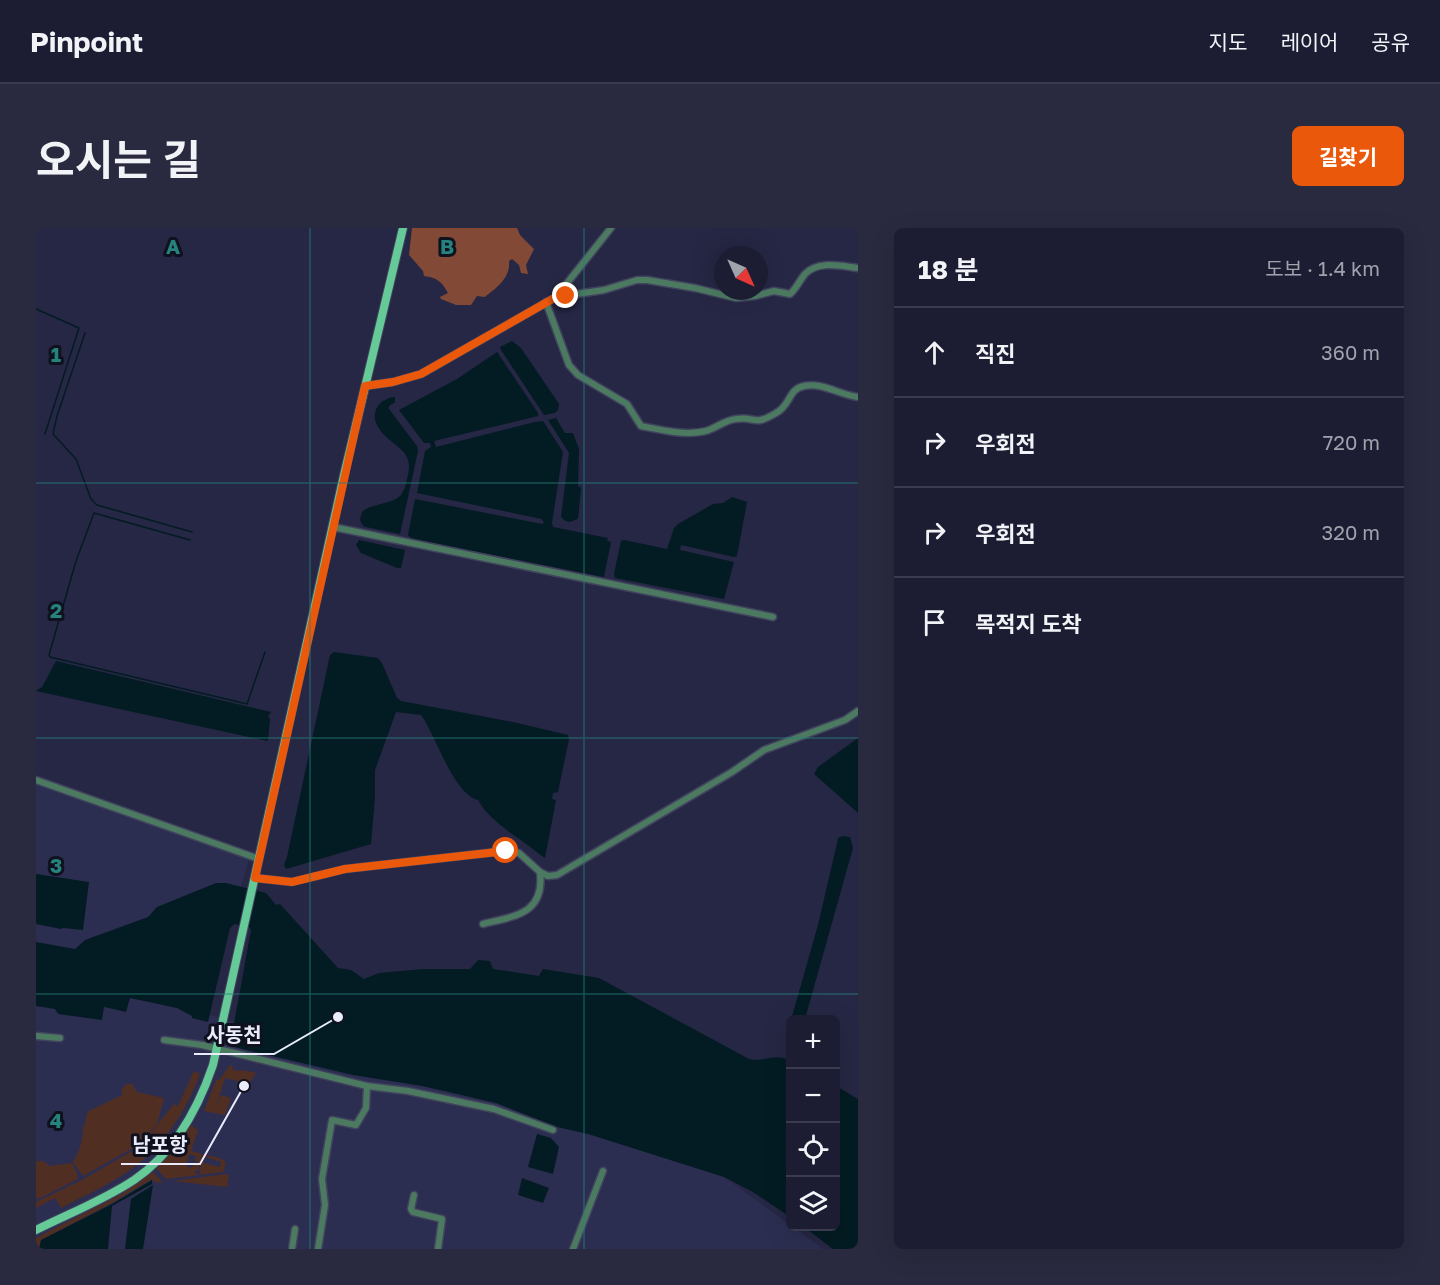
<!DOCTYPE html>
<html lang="ko">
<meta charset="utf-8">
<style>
:root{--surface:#1c1d33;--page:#292a3f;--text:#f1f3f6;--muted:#a0a2ac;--line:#3a3b4e;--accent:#ea580c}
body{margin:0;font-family:"Golos Text","Noto Sans KR",sans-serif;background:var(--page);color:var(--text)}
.controls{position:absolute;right:18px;bottom:18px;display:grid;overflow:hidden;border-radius:9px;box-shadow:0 6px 24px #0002}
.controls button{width:54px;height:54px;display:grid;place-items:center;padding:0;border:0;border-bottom:2px solid var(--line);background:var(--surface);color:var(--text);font:30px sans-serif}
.compass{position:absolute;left:678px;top:18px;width:54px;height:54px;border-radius:50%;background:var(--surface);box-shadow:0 6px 24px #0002;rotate:135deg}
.stop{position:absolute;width:18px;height:18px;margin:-14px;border:4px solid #ea580c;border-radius:50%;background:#fff}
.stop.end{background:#ea580c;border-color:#fff;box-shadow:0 2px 6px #0008}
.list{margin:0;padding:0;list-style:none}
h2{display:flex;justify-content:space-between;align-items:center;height:78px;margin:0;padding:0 24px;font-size:26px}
h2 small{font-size:20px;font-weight:400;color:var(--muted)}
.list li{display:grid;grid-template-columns:39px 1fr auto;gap:18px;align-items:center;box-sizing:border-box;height:90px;padding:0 24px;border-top:2px solid var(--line)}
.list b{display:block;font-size:22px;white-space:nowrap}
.list em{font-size:20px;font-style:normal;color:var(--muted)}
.icon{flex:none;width:33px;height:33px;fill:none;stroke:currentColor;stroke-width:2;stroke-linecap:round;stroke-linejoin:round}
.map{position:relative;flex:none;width:822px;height:1021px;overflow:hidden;border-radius:9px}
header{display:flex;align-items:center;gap:36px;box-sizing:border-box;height:84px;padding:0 30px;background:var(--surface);border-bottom:2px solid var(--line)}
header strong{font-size:28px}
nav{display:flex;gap:33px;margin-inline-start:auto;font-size:21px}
.intro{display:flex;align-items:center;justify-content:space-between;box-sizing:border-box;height:144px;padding:0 36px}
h1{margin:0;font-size:42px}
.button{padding:15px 27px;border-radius:9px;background:var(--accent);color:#fff;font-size:21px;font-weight:700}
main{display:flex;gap:36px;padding:0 36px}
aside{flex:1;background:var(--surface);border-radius:9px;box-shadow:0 6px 24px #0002}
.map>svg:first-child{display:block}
</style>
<header>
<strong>Pinpoint</strong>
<nav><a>지도</a><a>레이어</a><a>공유</a></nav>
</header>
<div class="intro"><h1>오시는 길</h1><a class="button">길찾기</a></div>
<main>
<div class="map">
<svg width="822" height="1021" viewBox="0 0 822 1021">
<rect width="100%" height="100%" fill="#252744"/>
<!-- built -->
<path fill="#2c2e51" d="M 0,549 L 215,624 L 168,785 L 665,932 L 787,1021 L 0,1021 Z"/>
<!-- green -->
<g fill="#512e22">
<path d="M 196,837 L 197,842 C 205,843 212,842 220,845 L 213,856 L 189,850 L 184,866 L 180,865 L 184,867 L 179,882 L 185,867 L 195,870 L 189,887 L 168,883 L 180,852 L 184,851 L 193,838 Z"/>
<path d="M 158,843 L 164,846 C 151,882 126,920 94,942 C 73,957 48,968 25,980 L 19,970 L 0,980 L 0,974 L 46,952 L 103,919 L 138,876 L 142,878 Z"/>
<path d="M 90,856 L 96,856 L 101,864 L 128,870 L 121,896 L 102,917 L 47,948 L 37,934 C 45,921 46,914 47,901 C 48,895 51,894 50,887 L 53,883 L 86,867 L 86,861 Z"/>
<path d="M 155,897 L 162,902 L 155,923 L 166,926 L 164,935 L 159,933 L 160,928 L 153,926 L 150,938 L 156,940 L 158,934 L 163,936 L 162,942 L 159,943 L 160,946 L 165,946 L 163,943 L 166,932 L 168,935 L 184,939 L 185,934 L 170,929 L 168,931 L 166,931 L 167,926 C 175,929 183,928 190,934 L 187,944 L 130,951 L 120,940 L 142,919 Z"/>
<path d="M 0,933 L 7,933 L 14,938 L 36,935 L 41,945 L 42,951 L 2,971 L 0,968 Z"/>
<path d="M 117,944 L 127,955 L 119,954 L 116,951 L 76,975 L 5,1012 L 3,1021 L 0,1021 L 0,1010 L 84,967 Z"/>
<path d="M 190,946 L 193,947 L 191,959 L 137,953 Z"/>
</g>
<!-- forest -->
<path fill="#824a36" d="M 376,0 L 481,0 L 484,7 L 498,21 L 490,37 L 492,46 L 485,45 L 483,37 L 476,31 L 473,33 C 475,50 460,60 449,69 L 441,68 L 435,77 L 420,77 L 405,71 L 404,69 L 412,65 C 406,54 402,50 388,48 L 387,43 L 373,27 Z"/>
<!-- water -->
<g fill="#031b22">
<path d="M 476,113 L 485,120 L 523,176 L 522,182 L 519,185 L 508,187 L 465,122 L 464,119 Z"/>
<path d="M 461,124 L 502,185 L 502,188 L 398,213 L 400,219 L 499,194 L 507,193 L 527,224 L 516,295 L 517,299 L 572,310 L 571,313 L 575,314 L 568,349 L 376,311 L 372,307 L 379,271 L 506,296 L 508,295 L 506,291 L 381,265 L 389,223 L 395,219 L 394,215 L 388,215 L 363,182 L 421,151 Z"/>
<path d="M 359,169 L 359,174 L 353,178 L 353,181 L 381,218 L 382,223 L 364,306 L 330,299 L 327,298 L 324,292 L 326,284 C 336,275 354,277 364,268 C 368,264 370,256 371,251 C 380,221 357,220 344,202 C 332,187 342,170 359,169 Z"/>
<path d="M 520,190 L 529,205 L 537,205 L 543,221 L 542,258 L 545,260 L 542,291 C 536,292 533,298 525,289 L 533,225 L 512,192 Z"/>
<path d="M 696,269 L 711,274 L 701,328 L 698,329 L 645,317 L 644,322 L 698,334 L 688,371 L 579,350 L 578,346 L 585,313 L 588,312 L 631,321 L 638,300 L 642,296 L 677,276 L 687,275 Z"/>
<path d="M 323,312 L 369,322 L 365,340 L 361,340 L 325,325 L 320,317 Z"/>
<path d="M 298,424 L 342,430 L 346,435 L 361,470 L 365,473 L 477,494 L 532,507 L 533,511 L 522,564 L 517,565 L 516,571 L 520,572 L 509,630 C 501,625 496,620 489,615 C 472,603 452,590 442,572 C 417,566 400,507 385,487 L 360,484 L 339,542 L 339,569 L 335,616 L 250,641 L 248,637 L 251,629 L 294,427 Z"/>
<path d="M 20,433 L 235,484 L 232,488 L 234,491 L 232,513 L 0,463 L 6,459 Z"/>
<path d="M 822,510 L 822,585 L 778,546 L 782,539 Z"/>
<path d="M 806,608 L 814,609 L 817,620 L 769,791 L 755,792 L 782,697 L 801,615 L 802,610 Z"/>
<path d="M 0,646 L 53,654 L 47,702 L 27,700 L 25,701 L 0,696 Z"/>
<path d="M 180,655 L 190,655 L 230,665 L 240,677 L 244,676 L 302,740 L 315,742 L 328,751 L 343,745 L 388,741 L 434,741 L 442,732 L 454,733 L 457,741 L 503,748 L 507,741 L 563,750 L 713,831 C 728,835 739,824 754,833 L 754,989 L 717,964 L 688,949 L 552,906 L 521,899 L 460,875 L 386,858 L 317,847 L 194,818 L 215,702 L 213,699 L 198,696 L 194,700 L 172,794 L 156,790 L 156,788 L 141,780 L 94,770 L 90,784 L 68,779 L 66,792 L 22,786 L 19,781 L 0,778 L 0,714 L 39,721 L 49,712 L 112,689 L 121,679 Z"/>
<path d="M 800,858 L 822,871 L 822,1021 L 797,1021 L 768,999 L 800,998 Z"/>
<path d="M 501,906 L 515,910 L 523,919 L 517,946 L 492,939 Z"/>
<path d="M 486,950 L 513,960 L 507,975 L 482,967 Z"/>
<path d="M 116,952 L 116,956 L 76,978 L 72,1021 L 3,1021 L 5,1012 L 76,976 Z"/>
<path d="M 117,957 L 107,1021 L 89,1021 L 95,971 Z"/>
</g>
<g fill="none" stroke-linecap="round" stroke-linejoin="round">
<!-- stream -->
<g stroke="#031b22" stroke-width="1.5">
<path d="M 0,81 L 43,100 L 9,206"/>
<path d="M 49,105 L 21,188 L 17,206 L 40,231 L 55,271 L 61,277 L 156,304"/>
<path d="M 154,312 L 58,285 L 40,333 L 13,427 L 14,429 L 211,476 L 229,424"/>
</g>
<defs>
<g id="minor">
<path d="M 520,69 L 568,62 L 601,52 L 611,52 L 659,60 L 700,70 L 719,68 L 738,63 L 754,66 C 761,60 763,53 769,46 C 782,32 805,38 822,40"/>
<path d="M 510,74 L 533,137 L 542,147 L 591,176 L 605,198 C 625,202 650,208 670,203 C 680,200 689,192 700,191 C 720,188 717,199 740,185 C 755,177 752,161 768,158 C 786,154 804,167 822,169"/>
<path d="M 329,158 L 357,154 L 385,146 L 520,69 L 575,0"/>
<path d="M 297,299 L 737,389"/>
<path d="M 0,552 L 223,631"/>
<path d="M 504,644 L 512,648 L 521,647 L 696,544 L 728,522 L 809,492 L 822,483"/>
<path d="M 219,650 L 256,654 L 309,641 L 469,623 L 483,625 L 504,644 C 509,686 479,688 447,696"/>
<path d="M 0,808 L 24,810"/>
<path d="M 128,812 L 166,817 L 331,858 L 372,863 L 458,881 L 517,902"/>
<path d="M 378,967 L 375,981 L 377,984 L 406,991 L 402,1021"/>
<path d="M 256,1021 L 259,1001"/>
<path d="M 282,1021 L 289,977 L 286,951 L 296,892 L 320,897 L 330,880 L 331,858"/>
<path d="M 537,1021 L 567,943"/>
</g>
<path id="major" d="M 0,1002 C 32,986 68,972 98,952 C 138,925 162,881 177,837 L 308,247 L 367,0"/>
</defs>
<!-- minor casing -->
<use href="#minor" stroke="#41435e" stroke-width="9"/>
<!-- major casing -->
<use href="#major" stroke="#41435e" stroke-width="10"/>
<!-- minor -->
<use href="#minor" stroke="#4c7a61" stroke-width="6"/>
<!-- major -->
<use href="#major" stroke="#65ca98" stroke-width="8"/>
</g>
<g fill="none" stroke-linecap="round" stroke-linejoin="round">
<!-- route -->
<path stroke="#ea580c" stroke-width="8" d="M 470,623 L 309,641 L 256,654 L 219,650 L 329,158 L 357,154 L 385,146 L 520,69 L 530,68"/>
</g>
<!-- grid -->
<path fill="none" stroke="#25827c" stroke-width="1.5" stroke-opacity="0.55" d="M 274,0 L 274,1021M 548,0 L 548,1021M 0,255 L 822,255M 0,510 L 822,510M 0,766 L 822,766"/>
<g font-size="20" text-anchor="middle" font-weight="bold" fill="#25827c" stroke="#10111e" stroke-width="6" stroke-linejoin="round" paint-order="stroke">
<text x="137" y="26">A</text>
<text x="411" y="26">B</text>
<text x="20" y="134">1</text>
<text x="20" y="390">2</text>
<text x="20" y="645">3</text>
<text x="20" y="900">4</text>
</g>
<!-- callouts -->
<path fill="none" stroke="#eaecfc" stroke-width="2" d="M302 789L238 826H158M208 858L164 936H85"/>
<g fill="#eaecfc" stroke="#10111e" stroke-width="2">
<circle cx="302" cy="789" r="6"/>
<circle cx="208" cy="858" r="6"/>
</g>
<g font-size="20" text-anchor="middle" font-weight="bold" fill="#eaecfc" stroke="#10111e" stroke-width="6" stroke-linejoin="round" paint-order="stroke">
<text x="198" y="814">사동천</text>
<text x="124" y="924">남포항</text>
</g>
</svg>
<div class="controls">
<button>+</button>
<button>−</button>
<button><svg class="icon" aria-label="locate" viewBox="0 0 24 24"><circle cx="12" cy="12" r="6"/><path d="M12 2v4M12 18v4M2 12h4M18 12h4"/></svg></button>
<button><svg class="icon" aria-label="layers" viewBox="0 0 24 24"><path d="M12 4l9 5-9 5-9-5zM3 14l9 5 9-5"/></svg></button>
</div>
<svg class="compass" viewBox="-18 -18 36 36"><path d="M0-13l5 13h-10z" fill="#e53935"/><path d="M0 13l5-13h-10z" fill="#a0a2ac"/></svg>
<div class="stop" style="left:470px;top:623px"></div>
<div class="stop end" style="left:530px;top:68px"></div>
</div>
<aside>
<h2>18 분<small>도보 · 1.4 km</small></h2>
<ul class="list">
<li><svg class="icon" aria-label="ahead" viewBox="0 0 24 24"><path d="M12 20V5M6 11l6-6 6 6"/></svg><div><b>직진</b></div><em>360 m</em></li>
<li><svg class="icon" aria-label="right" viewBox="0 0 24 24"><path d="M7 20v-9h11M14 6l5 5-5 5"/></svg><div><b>우회전</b></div><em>720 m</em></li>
<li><svg class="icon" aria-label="right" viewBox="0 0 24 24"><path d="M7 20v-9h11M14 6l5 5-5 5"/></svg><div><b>우회전</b></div><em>320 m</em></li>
<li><svg class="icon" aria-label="arrive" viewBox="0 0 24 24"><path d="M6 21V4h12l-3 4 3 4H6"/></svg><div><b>목적지 도착</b></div></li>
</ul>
</aside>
</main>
